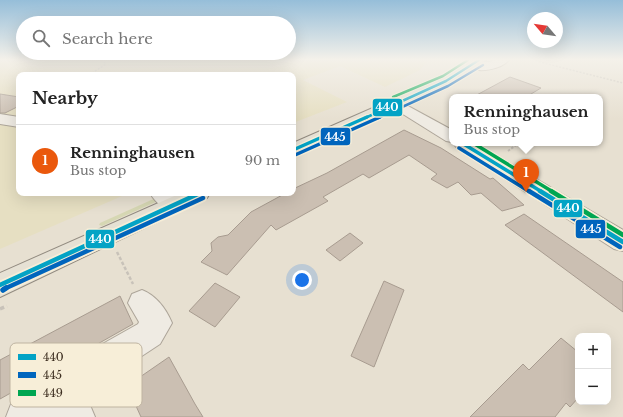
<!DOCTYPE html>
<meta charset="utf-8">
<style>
:root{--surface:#fff;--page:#f6f6f6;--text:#222;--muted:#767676;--line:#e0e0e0;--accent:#ea580c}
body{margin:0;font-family:"Libre Baskerville",serif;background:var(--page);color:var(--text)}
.controls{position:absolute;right:12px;bottom:12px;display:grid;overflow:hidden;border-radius:8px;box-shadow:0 4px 16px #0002}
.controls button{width:36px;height:36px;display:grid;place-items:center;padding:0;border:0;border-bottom:1px solid var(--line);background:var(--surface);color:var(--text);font:20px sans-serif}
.compass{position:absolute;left:527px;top:12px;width:36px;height:36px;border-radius:50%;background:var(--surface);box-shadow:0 4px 16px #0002;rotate:299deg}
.you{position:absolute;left:302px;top:280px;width:14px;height:14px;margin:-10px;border:3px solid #fff;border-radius:50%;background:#1a73e8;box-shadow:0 0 0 6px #1a73e833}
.badge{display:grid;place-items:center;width:26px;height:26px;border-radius:50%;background:var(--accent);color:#fff;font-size:13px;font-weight:700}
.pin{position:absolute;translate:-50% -33px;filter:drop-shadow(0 1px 2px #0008)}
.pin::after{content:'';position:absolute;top:21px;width:14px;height:12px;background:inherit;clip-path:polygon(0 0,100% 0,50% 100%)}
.popup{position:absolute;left:449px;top:94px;width:154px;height:52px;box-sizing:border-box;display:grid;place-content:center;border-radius:8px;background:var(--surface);filter:drop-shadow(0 1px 3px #0005);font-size:13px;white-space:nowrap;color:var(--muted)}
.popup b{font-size:15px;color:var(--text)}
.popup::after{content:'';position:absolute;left:50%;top:100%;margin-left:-8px;border:8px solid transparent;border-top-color:var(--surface)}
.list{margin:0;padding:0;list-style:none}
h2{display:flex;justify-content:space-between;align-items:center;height:52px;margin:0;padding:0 16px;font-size:17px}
h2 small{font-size:13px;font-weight:400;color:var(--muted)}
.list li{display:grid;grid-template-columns:26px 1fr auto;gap:12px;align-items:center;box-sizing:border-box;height:72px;padding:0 16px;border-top:1px solid var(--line)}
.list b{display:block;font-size:15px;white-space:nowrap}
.list p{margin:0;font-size:13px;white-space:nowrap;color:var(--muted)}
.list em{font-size:13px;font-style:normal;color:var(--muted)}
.icon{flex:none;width:22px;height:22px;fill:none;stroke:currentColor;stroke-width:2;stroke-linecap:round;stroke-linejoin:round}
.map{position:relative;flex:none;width:623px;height:417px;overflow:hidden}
.search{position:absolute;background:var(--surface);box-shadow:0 4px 16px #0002;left:16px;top:16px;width:280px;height:44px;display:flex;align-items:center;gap:10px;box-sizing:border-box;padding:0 14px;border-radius:22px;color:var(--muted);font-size:15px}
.panel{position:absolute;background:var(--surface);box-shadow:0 4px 16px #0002;left:16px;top:72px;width:280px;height:124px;border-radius:8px}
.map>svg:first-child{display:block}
</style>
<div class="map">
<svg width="623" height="417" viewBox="0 0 623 417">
<rect width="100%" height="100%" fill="#e7e0d1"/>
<!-- farmland -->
<path fill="#e6dfc2" d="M 0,60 L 428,60 L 420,70 L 385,87 L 340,66 L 303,80 L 347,102 L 293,123 L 293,75 L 19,75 L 19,193 L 129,193 L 0,249 Z"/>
<!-- green -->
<path fill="#d6d7b3" d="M 158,197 L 158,201 L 102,226 L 99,225 L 100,223 Z"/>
<!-- building -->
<g fill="#cbbfb2" stroke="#a89c90">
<path d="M 510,77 L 541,88 L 526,97 L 473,97 Z"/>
<path d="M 0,94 L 19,97 L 19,106 L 5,113 L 0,113 Z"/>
<path d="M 404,130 L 441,148 L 490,179 L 493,178 L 524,205 L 502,211 L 481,193 L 471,195 L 458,182 L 447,188 L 431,179 L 437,174 L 409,155 L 369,178 L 363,174 L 323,197 L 328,201 L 276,230 L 271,225 L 227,275 L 201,262 L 212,251 L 211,243 L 218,237 L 228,235 L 251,212 L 286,193 L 293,193 L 293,189 L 327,173 Z"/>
<path d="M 524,214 L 623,282 L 623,312 L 505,225 Z"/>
<path d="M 350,233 L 363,243 L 340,261 L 326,250 Z"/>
<path d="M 384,281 L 404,290 L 374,367 L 351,356 Z"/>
<path d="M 215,283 L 240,297 L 215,327 L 189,311 Z"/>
<path d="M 120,296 L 133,324 L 0,399 L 0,360 Z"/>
<path d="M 561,338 L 578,352 L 578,398 L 570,407 L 566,403 L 555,417 L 470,417 L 523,364 L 529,370 Z"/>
<path d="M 169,357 L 195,404 L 203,417 L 141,417 L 127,386 Z"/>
</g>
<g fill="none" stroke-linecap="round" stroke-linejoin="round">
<defs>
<g id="minor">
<path d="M 494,60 L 509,60 C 502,69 475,75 468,65 C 474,57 486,65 494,60 Z"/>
<path d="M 395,99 L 452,130 L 452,142 L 446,141 L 390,106 L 388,103 L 390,100 Z"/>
<path d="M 0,114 L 19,117 L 19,127 L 0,124 Z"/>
<path d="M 453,143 L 475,143 L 623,230 L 623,251 L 614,249 L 456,147 Z"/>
<path d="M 150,193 L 173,193 L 185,205 L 182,210 C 168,214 157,205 150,193 Z"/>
<path d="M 142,290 C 157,296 166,309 172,323 L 160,344 L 107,379 L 87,398 L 95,417 L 6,417 L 11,404 L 45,391 L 83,355 L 138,324 L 139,322 L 128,303 L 132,294 Z"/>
</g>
<g id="major">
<path d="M 471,60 L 486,60 L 451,84 L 293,155 L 293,143 L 441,78 Z"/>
<path d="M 181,193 L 210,193 L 207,198 L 0,297 L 0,273 Z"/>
</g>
</defs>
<!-- minor casing -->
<use href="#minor" stroke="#ada599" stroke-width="2"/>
<!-- major casing -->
<use href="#major" stroke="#928b80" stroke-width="2"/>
<!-- path-far3 -->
<g stroke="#c8c2b9" stroke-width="1.5" stroke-dasharray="2 1.5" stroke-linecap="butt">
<path d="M 532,60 L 623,83"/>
<path d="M 89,75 L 106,64 L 101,60"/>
</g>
<!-- path-far2 -->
<path stroke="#c8c2b9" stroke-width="2" stroke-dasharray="2.5 1.5" stroke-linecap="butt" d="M 508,151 L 519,143"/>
<!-- path-far1 -->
<path stroke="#c8c2b9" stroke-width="2.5" stroke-dasharray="3.5 2" stroke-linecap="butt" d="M 117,252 L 133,284"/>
<!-- path -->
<path stroke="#c8c2b9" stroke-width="3.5" stroke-dasharray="4.5 3" stroke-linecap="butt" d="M 0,309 L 7,306"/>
<!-- minor -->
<use href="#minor" fill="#efebe3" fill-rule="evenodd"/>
<!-- major -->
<use href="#major" fill="#e6e1d4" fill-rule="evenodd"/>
<defs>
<path id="bus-1-far2" d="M 365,118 L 446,81 L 479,60"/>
<g id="bus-1-far1">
<path d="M 462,143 L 542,192"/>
<path d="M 293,150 L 367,117"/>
</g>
<g id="bus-1">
<path d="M 540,191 L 623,242"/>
<path d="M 0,285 L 200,193"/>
</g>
<path id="bus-2-far3" d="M 378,118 L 448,86 L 483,65"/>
<g id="bus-2-far2">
<path d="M 459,148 L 530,192"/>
<path d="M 295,155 L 380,117"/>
</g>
<g id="bus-2-far1">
<path d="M 529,191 L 620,247"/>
<path d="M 4,289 L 203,198"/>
</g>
<path id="bus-2" d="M 3,290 L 6,288"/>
<path id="bus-3-far2" d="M 393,97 L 443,76 L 468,60"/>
<path id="bus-3-far1" d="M 473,143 L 553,192"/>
<path id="bus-3" d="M 551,191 L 623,235"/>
</defs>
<!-- bus-1-far2 casing -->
<use href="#bus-1-far2" stroke="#f7eed8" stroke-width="4.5"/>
<!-- bus-1-far1 casing -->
<use href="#bus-1-far1" stroke="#f7eed8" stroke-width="6"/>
<!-- bus-1 casing -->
<use href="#bus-1" stroke="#f7eed8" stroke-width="8"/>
<!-- bus-2-far3 casing -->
<use href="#bus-2-far3" stroke="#f7eed8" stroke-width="4.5"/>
<!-- bus-2-far2 casing -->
<use href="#bus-2-far2" stroke="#f7eed8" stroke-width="6"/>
<!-- bus-2-far1 casing -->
<use href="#bus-2-far1" stroke="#f7eed8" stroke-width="8"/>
<!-- bus-2 casing -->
<use href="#bus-2" stroke="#f7eed8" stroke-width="8"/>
<!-- bus-3-far2 casing -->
<use href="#bus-3-far2" stroke="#f7eed8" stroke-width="4.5"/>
<!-- bus-3-far1 casing -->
<use href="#bus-3-far1" stroke="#f7eed8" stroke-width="6"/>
<!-- bus-3 casing -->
<use href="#bus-3" stroke="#f7eed8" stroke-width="8"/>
<!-- bus-1-far2 -->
<use href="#bus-1-far2" stroke="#03a3c5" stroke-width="2.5"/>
<!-- bus-1-far1 -->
<use href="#bus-1-far1" stroke="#03a3c5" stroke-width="3.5"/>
<!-- bus-1 -->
<use href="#bus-1" stroke="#03a3c5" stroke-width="4.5"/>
<!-- bus-2-far3 -->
<use href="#bus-2-far3" stroke="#0065bd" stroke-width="2.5"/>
<!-- bus-2-far2 -->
<use href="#bus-2-far2" stroke="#0065bd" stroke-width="3.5"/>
<!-- bus-2-far1 -->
<use href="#bus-2-far1" stroke="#0065bd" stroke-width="4.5"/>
<!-- bus-2 -->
<use href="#bus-2" stroke="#0065bd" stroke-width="5.5"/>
<!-- bus-3-far2 -->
<use href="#bus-3-far2" stroke="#00a651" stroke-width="2.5"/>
<!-- bus-3-far1 -->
<use href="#bus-3-far1" stroke="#00a651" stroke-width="3.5"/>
<!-- bus-3 -->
<use href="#bus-3" stroke="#00a651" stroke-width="4.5"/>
</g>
<!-- sky -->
<linearGradient id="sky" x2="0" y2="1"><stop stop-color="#96bed9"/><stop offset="0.5" stop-color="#f4f1ea"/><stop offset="1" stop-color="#f4f1ea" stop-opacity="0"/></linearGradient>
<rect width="623" height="119" fill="url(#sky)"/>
<!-- legend -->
<rect x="10" y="343" width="132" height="64" rx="6" fill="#f7eed8" stroke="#bfb4a1" stroke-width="1"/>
<rect x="18" y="354" width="18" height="6" fill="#03a3c5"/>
<rect x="18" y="372" width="18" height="6" fill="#0065bd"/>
<rect x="18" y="390" width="18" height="6" fill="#00a651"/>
<g font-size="11" fill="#3d2e20">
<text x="43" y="361">440</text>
<text x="43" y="379">445</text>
<text x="43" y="397">449</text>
</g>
<g stroke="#f7eed8" stroke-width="1.5">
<rect x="372" y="98" width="31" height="19" rx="4" fill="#03a3c5"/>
<rect x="320" y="127" width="31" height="19" rx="4" fill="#0065bd"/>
<rect x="553" y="199" width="30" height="19" rx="4" fill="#03a3c5"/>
<rect x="575" y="219" width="31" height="20" rx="4" fill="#0065bd"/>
<rect x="85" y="229" width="30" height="20" rx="4" fill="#03a3c5"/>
</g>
<g font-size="11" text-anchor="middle" font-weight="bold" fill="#fff">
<text x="387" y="111">440</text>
<text x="335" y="141">445</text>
<text x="568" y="212">440</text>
<text x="591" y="233">445</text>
<text x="100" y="243">440</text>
</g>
</svg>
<div class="controls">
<button>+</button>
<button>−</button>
</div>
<svg class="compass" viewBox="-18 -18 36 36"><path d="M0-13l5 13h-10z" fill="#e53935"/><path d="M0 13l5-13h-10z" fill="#767676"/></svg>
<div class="you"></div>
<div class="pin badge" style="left:526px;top:192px">1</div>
<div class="popup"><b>Renninghausen</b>Bus stop</div>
<div class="search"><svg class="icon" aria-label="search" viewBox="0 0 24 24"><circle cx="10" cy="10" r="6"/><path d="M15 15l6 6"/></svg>Search here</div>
<section class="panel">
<h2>Nearby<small></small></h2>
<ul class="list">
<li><span class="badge">1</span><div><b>Renninghausen</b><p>Bus stop</p></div><em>90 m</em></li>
</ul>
</section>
</div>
